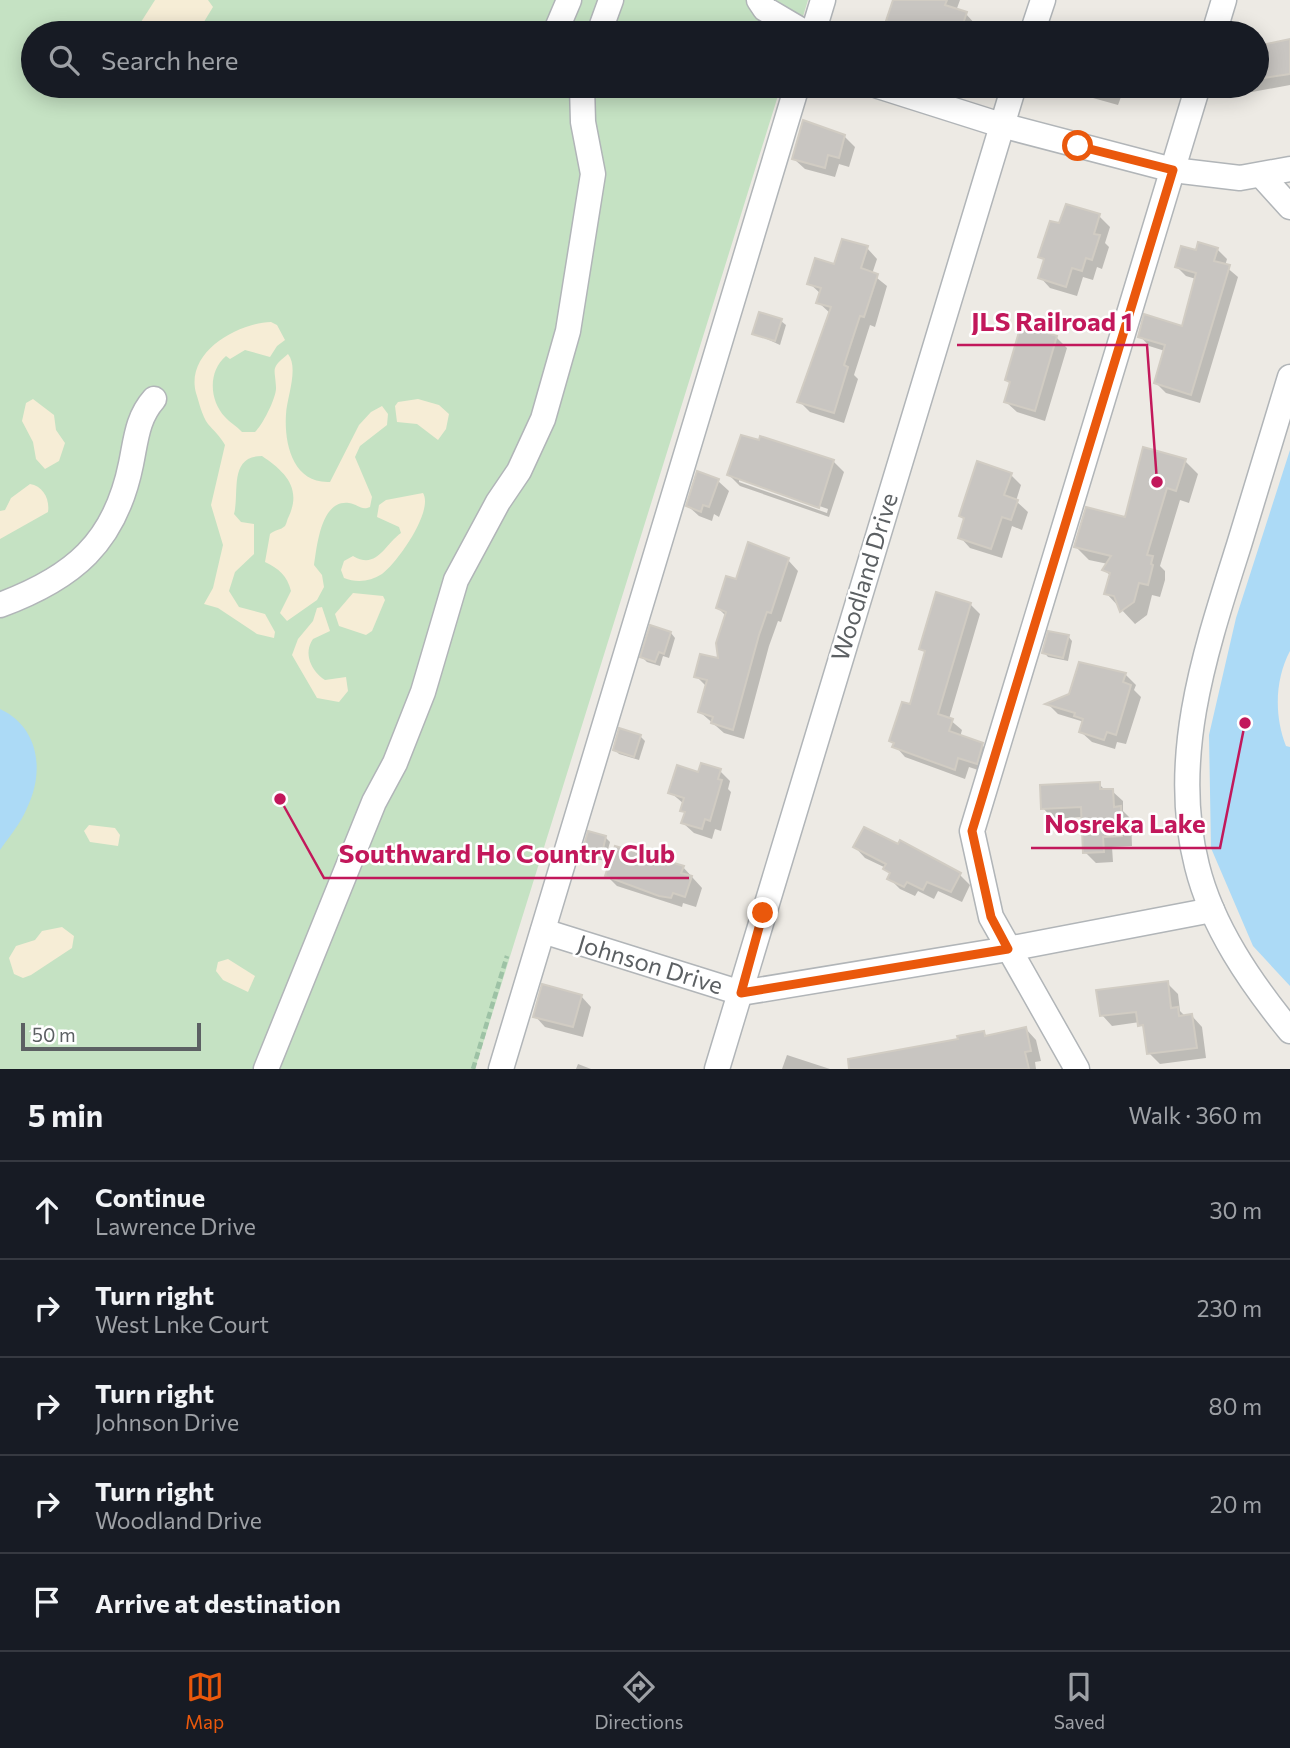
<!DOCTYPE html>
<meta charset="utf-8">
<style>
:root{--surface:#171b24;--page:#242831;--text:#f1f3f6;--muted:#9ea1a6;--line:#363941;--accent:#ea580c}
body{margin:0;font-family:Commissioner,sans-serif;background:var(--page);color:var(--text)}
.scale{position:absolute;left:21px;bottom:18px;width:180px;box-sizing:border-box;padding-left:7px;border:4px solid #5c6063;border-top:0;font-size:19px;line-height:24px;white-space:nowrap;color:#5c6063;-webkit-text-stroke:5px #fff;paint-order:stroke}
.stop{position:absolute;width:21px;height:21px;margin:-16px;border:5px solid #ea580c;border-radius:50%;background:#fff}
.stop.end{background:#ea580c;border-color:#fff;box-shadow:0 2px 7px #0008}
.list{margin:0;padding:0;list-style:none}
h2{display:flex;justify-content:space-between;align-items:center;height:91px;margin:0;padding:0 28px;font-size:30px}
h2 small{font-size:23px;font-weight:400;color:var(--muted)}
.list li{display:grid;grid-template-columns:46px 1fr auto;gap:21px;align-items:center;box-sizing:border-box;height:98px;padding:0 28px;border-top:2px solid var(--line)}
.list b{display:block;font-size:26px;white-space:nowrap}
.list p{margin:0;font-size:23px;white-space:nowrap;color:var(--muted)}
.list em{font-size:23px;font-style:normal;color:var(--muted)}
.icon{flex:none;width:38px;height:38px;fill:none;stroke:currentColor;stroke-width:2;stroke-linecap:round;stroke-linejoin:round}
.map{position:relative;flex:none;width:1290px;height:1069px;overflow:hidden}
.search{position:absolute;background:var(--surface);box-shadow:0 4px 18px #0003;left:21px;right:21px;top:21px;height:77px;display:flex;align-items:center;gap:18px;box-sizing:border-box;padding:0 24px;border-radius:38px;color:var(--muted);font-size:26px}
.sheet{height:581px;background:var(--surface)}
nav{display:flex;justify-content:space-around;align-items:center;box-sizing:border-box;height:98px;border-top:2px solid var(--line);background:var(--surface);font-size:19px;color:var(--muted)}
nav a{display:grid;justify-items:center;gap:4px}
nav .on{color:var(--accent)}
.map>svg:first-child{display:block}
</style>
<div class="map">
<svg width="1290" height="1069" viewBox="0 0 1290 1069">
<rect width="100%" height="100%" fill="#edeae4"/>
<!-- green -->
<path fill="#c5e2c3" d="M 0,0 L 808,0 L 798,33 L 33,33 L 33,86 L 781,86 L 475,1069 L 0,1069 Z"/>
<!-- sand -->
<g fill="#f6edd6">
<path d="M 155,0 L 208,0 L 213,7 L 199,30 L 134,33 Z"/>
<path d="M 271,322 L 277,325 L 285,340 L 277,346 L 270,357 L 245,350 L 230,359 L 226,356 C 208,371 209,400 225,417 C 230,423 237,426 242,432 L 255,432 C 262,426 277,397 276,387 C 275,367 270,369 288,354 C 299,368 287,397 286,414 C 284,444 293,484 330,482 L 359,425 L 371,412 L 382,406 L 388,414 L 387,425 L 360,446 L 355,457 L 372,497 L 370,507 C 361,511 358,504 349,503 C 321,499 317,546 314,565 L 322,575 L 324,587 L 317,600 L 287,621 L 280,613 L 291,591 C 287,575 279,569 265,562 L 270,534 C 274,530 281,530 285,526 C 287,523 287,519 289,516 C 302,487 284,471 262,456 C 228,456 240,493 234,514 L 241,522 L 254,524 L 254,554 L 235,572 L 229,591 L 239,607 L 265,614 L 275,632 L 274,638 L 257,634 L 218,608 L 204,604 L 213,588 L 223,545 L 211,505 L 225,445 C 220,436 214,431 208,424 C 202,416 199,402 196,393 C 185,352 238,323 271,322 Z"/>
<path d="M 33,399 L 54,415 L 56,430 L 65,443 L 59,461 L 45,469 L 36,459 L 33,442 L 22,421 L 26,403 Z"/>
<path d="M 418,399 L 439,405 L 449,414 L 446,429 L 438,440 L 417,424 L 397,422 L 395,406 L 398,402 Z"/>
<path d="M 30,484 C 43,486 50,499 48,512 L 0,539 L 0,511 L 5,510 L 11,498 Z"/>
<path d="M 423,493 C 434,511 397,563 382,574 C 370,582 356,583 344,578 L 341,570 L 344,561 L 353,556 C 377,570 384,545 401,533 L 399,527 L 377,517 L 379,505 L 386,500 Z"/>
<path d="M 353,593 L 383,596 L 385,600 L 372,631 L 366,635 L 339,626 L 335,614 Z"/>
<path d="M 322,607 L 330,631 L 313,639 C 303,653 311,671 325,680 L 346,677 L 348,691 L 339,702 L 317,698 L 292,655 L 298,639 L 313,621 L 317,608 Z"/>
<path d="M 89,825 L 115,828 L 120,835 L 118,846 L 90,842 L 84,831 Z"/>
<path d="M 62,927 L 74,936 L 72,948 L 31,975 L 23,978 L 14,974 L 9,958 L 16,946 L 35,940 L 42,931 Z"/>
<path d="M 228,959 L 255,976 L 248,992 L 223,980 L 216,971 L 218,962 Z"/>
</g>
<!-- water -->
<g fill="#acdaf6">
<path d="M 1290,450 L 1290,651 C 1275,679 1274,716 1286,746 L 1290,747 L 1290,986 L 1253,946 L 1211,848 L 1209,735 L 1236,618 Z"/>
<path d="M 0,709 C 39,727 45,771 27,808 C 21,823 9,837 0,850 Z"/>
</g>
<!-- shadow -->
<g fill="#0003" fill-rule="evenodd">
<path d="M 895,0 L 960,0 L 956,11 L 966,14 L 976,25 L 973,33 L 899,32 L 888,21 Z"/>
<path d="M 1290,41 L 1290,85 L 1252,92 L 1246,86 L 1257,86 L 1257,48 Z"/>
<path d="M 1083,86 L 1125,86 L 1118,105 L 1093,98 Z"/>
<path d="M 844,136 L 855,147 L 849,167 L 839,164 L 835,177 L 805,169 L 794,159 Z"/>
<path d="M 1099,216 L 1110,227 L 1105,243 L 1109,247 L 1102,269 L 1097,267 L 1093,280 L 1083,277 L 1077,296 L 1050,288 L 1040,277 L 1045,261 L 1040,256 L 1061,226 Z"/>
<path d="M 867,248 L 877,259 L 872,274 L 887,286 L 875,327 L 870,325 L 854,375 L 858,379 L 844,423 L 810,412 L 799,401 L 831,314 L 818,302 L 821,294 L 809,283 Z"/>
<path d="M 1217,249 L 1227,259 L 1225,266 L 1238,277 L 1200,403 L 1166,393 L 1156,383 L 1165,351 L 1149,346 L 1140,336 L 1183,329 L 1196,279 L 1186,276 L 1177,267 Z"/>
<path d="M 781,321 L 786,325 L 780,345 L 754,333 Z"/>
<path d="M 1056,337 L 1067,348 L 1045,421 L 1017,412 L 1006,402 L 1011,385 L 1007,380 Z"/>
<path d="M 833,461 L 844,472 L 829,517 L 740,486 L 729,475 ZM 739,478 L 828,509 L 827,513 L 739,482 Z"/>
<path d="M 1185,461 L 1198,474 L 1189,503 L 1180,500 L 1160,566 L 1165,571 L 1165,580 L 1160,597 L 1152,595 L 1147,615 L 1135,624 L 1106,593 L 1111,576 L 1104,570 L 1108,564 L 1089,560 L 1076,547 L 1126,519 Z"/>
<path d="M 698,473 L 718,481 L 729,491 L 719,517 L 714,514 L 712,521 L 699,516 L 688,506 Z"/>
<path d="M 1011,475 L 1021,485 L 1016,501 L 1028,512 L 1022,530 L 1012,526 L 1002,558 L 970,548 L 960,537 L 965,521 L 961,516 Z"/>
<path d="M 788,560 L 798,571 L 781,622 L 778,621 L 769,646 L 744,739 L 724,733 L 700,712 L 707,687 L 696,676 L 720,661 L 727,617 L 718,608 L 737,582 Z"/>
<path d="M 970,604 L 980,614 L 949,719 L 962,730 L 960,737 L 982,745 L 992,755 L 987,773 L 969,767 L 965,779 L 905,757 L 891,741 L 911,707 L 926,653 L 921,648 Z"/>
<path d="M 671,633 L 675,638 L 669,658 L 663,656 L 660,666 L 647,662 L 642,657 Z"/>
<path d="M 1068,636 L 1072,641 L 1068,661 L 1048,657 L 1044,652 Z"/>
<path d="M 1125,674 L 1136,685 L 1134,690 L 1141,697 L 1126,744 L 1117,742 L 1115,749 L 1092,742 L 1081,732 L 1084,724 L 1081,721 L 1058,714 L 1049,705 Z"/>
<path d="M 640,736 L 645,741 L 639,760 L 619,754 L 615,750 Z"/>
<path d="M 720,771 L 730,781 L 728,789 L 731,792 L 721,831 L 715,829 L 712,839 L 694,833 L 683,823 L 686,815 L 682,810 L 684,804 L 670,792 Z"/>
<path d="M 1099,784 L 1106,791 L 1112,791 L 1123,801 L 1123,811 L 1131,819 L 1132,846 L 1112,847 L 1113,862 L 1096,863 L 1085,852 L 1083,817 L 1053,819 L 1043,808 Z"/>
<path d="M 605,837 L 610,842 L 605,861 L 588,857 L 584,852 Z"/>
<path d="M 855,847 L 960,875 L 970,885 L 962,902 L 938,891 L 934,899 L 918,891 L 915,896 L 900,889 L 889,878 L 891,875 L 886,868 L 865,858 Z"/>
<path d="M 683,867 L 702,888 L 696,907 L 683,903 L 682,907 L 617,886 L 607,876 Z"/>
<path d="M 1167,983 L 1178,994 L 1180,1011 L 1186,1017 L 1192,1016 L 1202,1027 L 1206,1058 L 1160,1064 L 1149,1053 L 1146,1031 L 1140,1022 L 1112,1026 L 1102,1015 Z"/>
<path d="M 581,996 L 591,1007 L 583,1037 L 545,1027 L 535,1016 Z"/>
<path d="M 1026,1029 L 1036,1040 L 1041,1061 L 1035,1062 L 1036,1069 L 894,1069 L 983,1033 L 988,1037 Z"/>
<path d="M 787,1055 L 830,1069 L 782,1069 Z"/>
<path d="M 578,1064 L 591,1069 L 576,1069 Z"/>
</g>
<!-- building -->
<g fill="#c8c5c1" stroke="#d1ccc3" stroke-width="2">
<path d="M 893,0 L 947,0 L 945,5 L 967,12 L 960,33 L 921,23 L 918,32 L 886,21 Z"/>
<path d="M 1290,39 L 1290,74 L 1257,79 L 1257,46 Z"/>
<path d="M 803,120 L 845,135 L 839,158 L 828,155 L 825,168 L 792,159 Z"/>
<path d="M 1066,204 L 1100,214 L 1094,234 L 1100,235 L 1092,260 L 1086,258 L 1082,271 L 1072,268 L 1066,287 L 1038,278 L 1044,259 L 1038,257 L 1050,221 L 1059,223 Z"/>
<path d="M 842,239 L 868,246 L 861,268 L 878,274 L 864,317 L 860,316 L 844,365 L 848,367 L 834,413 L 797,402 L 831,307 L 816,303 L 821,288 L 807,284 L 815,258 L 834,264 Z"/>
<path d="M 1198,242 L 1218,248 L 1214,261 L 1230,265 L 1191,395 L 1154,383 L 1165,345 L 1138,337 L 1144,314 L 1182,326 L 1196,273 L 1175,267 L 1181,246 L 1196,250 Z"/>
<path d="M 759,312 L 782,319 L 775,341 L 752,334 Z"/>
<path d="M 1021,325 L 1057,336 L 1035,411 L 1004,402 L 1010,382 L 1005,380 Z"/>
<path d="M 741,435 L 759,440 L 760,436 L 834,460 L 819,508 L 727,475 Z"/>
<path d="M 1143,447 L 1186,459 L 1176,491 L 1167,488 L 1147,555 L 1153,556 L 1151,564 L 1153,565 L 1148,585 L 1139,583 L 1134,602 L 1120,612 L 1114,596 L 1104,594 L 1110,573 L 1102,570 L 1111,556 L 1074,547 L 1086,507 L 1125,517 Z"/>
<path d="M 977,461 L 1012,473 L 1004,495 L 1018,500 L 1011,520 L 1002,517 L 991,549 L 958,538 L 964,518 L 959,516 Z"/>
<path d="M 697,471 L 719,479 L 709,507 L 703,505 L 701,512 L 686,506 Z"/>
<path d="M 748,542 L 789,558 L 771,613 L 767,612 L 759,635 L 733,730 L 711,723 L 713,717 L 698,712 L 707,680 L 694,677 L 700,654 L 718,658 L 716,643 L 726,612 L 716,608 L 726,576 L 736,579 Z"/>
<path d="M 936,592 L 971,603 L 938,714 L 953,719 L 949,731 L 983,743 L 977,764 L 958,758 L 955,770 L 892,747 L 894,743 L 889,741 L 902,702 L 910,704 L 925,651 L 919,649 Z"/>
<path d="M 650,625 L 671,632 L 664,654 L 659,652 L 655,662 L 640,657 Z"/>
<path d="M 1048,631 L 1069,635 L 1063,658 L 1042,653 Z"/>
<path d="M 1079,662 L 1126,673 L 1123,682 L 1131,685 L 1116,735 L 1107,732 L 1104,740 L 1079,732 L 1083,719 L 1074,716 L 1075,713 L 1045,704 L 1069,694 Z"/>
<path d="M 619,728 L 641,735 L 634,757 L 613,750 Z"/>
<path d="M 701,763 L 721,769 L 718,779 L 722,780 L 710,821 L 705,819 L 702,829 L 681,823 L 685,812 L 680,811 L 684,798 L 668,793 L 677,765 L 698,772 Z"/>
<path d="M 1100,782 L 1100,789 L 1113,789 L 1114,807 L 1121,806 L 1122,836 L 1103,837 L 1104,852 L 1083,853 L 1081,807 L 1041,809 L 1040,785 Z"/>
<path d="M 864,827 L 898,844 L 900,840 L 961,873 L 951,892 L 927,882 L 923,890 L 907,882 L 904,887 L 887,879 L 890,873 L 883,869 L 886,864 L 853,847 Z"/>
<path d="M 588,831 L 606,836 L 601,858 L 582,853 Z"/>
<path d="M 615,846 L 684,866 L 681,873 L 692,876 L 685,897 L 673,893 L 671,898 L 659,896 L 605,876 Z"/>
<path d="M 1168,981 L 1171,1008 L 1178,1007 L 1179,1016 L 1192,1014 L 1197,1048 L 1147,1054 L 1143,1025 L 1138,1026 L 1136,1012 L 1100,1016 L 1096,990 Z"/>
<path d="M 542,984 L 582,995 L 573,1027 L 533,1017 Z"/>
<path d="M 1026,1027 L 1031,1051 L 1025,1052 L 1029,1069 L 849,1069 L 848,1059 L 958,1039 L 957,1036 L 984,1031 L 985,1036 Z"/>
</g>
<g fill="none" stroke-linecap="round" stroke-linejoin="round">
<defs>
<g id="minor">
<path d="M 759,0 L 765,9 L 799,29"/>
<path d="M 555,33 L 569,0"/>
<path d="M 599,33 L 611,0"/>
<path d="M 813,33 L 823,0"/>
<path d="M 1032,33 L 1043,0"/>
<path d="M 1214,33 L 1224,0"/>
<path d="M 878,86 L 1001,125 L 1173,170 L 1240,178 L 1290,169"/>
<path d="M 1261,175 L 1290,207"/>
<path d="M 1290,377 C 1273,433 1256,489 1239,545 C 1206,649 1169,757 1197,866 C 1212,927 1251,983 1290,1031"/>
<path d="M 0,605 C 73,578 115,543 131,464 C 136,440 137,418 154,399"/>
<path d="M 543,931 L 741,993 L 1008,949 L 1212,910"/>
<path d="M 266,1069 L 374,802 L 395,763 L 423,692 L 456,580 L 498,502 L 519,471 L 543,419 L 568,331 L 593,174 L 583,122 L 582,86"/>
<path d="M 501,1069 L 797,86"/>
<path d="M 717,1069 L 1014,86"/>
<path d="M 1077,1069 L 991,917 L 972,831 L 1198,86"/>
</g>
</defs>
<!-- minor casing -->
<use href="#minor" stroke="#b1b5b8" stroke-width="27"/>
<!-- path -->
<path stroke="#9dc2a5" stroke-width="4.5" stroke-dasharray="7 3.5" stroke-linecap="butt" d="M 473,1069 L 507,956"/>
<!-- minor -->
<use href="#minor" stroke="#fff" stroke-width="24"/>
</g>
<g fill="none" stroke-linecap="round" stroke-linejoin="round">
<!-- route -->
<path stroke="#ea580c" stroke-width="9" d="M 763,913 L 741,993 L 1008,949 L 991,917 L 972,831 L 1173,170 L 1078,146"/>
</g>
<g text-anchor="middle" stroke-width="5" stroke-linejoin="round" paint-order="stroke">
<!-- street labels -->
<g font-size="24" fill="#5c6063" stroke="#fff">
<text transform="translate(865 577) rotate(-73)" y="8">Woodland Drive</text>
<text transform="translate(650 965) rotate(17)" y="8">Johnson Drive</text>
</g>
</g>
<!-- callouts -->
<path fill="none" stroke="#c2185b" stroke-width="2.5" d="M1157 482L1147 345H957M1245 723L1220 848H1031M280 799L324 878H689"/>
<g fill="#c2185b" stroke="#fff" stroke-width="2.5">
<circle cx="1157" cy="482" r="7"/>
<circle cx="1245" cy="723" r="7"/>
<circle cx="280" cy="799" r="7"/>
</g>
<g font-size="26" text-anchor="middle" font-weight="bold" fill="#c2185b" stroke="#fff" stroke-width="5" stroke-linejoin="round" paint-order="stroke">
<text x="1052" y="331">JLS Railroad 1</text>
<text x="1125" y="833">Nosreka Lake</text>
<text x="507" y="863">Southward Ho Country Club</text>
</g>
</svg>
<div class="scale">50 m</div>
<div class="stop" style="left:1078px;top:146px"></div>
<div class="stop end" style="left:763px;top:913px"></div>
<div class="search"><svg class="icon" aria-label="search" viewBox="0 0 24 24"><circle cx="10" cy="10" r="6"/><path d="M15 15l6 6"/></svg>Search here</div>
</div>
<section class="sheet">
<h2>5 min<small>Walk · 360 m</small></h2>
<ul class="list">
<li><svg class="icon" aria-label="ahead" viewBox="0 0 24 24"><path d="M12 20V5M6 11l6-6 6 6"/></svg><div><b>Continue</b><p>Lawrence Drive</p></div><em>30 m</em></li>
<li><svg class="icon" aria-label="right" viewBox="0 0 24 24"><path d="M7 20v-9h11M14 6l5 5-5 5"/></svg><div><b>Turn right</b><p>West Lnke Court</p></div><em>230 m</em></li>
<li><svg class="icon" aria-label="right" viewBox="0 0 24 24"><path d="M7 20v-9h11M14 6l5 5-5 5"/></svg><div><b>Turn right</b><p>Johnson Drive</p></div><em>80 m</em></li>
<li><svg class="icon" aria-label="right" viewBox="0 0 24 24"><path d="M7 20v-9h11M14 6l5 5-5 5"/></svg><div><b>Turn right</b><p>Woodland Drive</p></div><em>20 m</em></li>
<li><svg class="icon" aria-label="arrive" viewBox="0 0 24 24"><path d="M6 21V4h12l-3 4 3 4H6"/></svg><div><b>Arrive at destination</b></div></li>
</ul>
</section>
<nav>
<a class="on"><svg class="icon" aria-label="map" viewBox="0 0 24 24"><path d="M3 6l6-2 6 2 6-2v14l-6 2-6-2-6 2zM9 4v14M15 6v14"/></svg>Map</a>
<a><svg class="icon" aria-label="directions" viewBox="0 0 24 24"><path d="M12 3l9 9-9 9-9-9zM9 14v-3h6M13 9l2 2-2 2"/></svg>Directions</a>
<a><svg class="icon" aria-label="saved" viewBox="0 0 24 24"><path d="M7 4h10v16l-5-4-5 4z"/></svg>Saved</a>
</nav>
